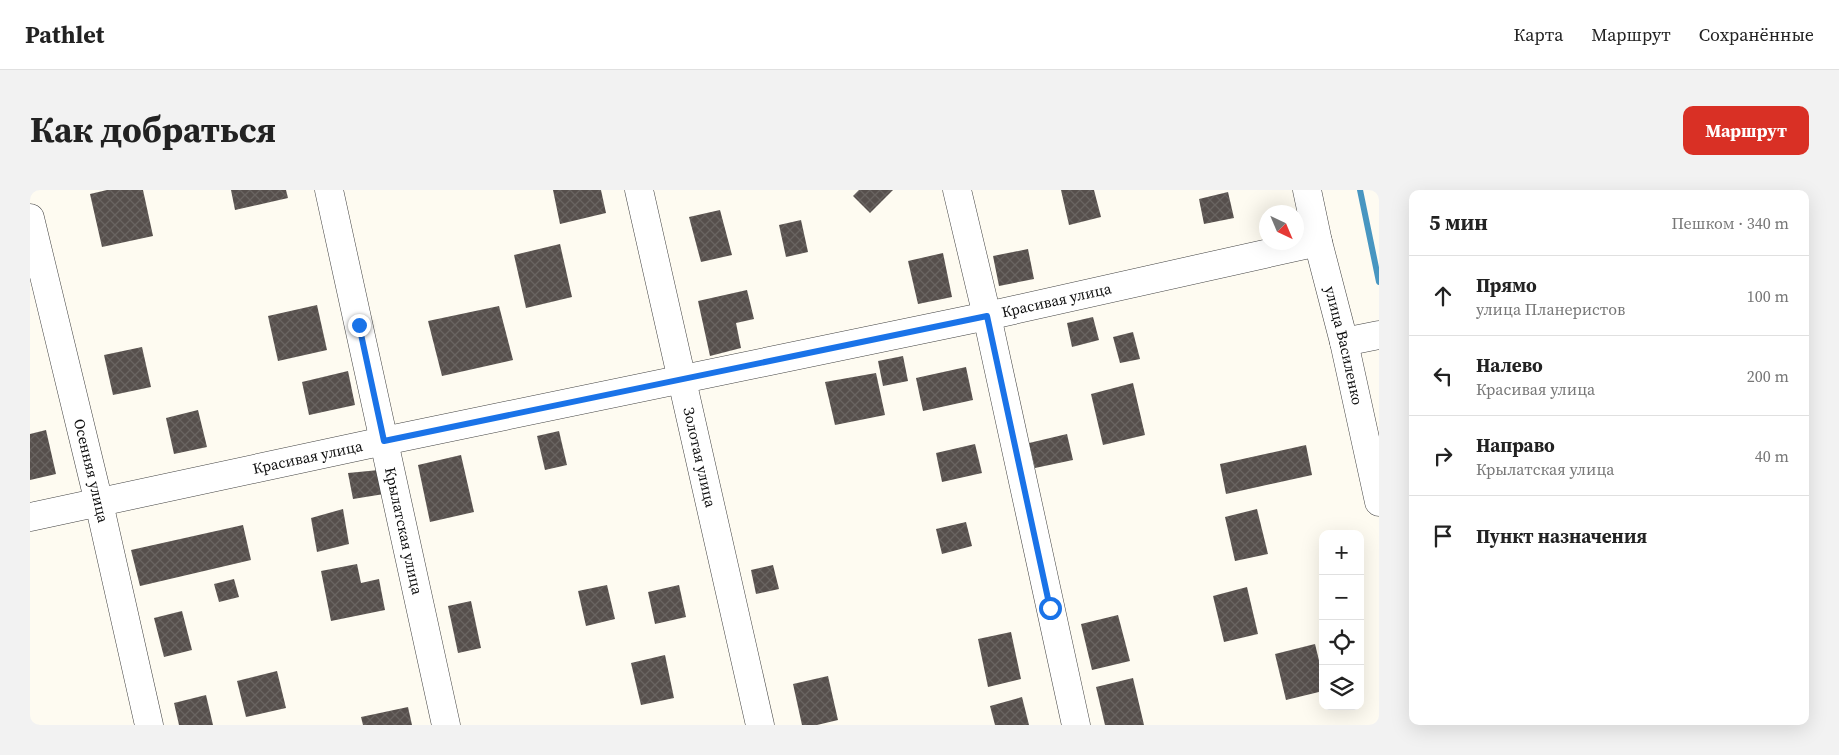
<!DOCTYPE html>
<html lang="ru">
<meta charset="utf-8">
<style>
:root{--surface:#fff;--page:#f2f2f2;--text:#222;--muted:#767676;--line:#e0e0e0;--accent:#d93025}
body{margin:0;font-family:"Source Serif 4",serif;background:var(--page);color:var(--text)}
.controls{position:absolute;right:15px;bottom:15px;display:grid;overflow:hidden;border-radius:10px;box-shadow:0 5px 20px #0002}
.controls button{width:45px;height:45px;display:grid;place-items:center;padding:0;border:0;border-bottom:1px solid var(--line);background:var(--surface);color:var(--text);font:25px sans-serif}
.compass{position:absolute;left:1229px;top:15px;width:45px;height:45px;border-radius:50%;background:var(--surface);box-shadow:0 5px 20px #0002;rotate:136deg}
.stop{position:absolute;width:15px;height:15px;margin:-11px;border:4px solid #1a73e8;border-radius:50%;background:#fff}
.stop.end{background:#1a73e8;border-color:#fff;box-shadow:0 1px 5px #0008}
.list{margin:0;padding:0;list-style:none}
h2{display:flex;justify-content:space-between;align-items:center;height:65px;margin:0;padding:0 20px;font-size:21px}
h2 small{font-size:16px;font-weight:400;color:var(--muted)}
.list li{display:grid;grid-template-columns:32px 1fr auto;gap:15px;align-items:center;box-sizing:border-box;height:80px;padding:0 20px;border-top:1px solid var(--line)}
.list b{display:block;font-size:19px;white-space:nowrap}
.list p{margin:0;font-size:16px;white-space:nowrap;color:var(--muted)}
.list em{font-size:16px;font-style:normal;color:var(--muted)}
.icon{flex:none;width:28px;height:28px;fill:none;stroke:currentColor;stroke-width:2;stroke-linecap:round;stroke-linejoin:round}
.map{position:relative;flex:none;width:1349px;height:535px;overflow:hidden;border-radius:10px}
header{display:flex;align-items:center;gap:30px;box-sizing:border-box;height:70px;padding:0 25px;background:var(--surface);border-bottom:1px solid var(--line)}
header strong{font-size:24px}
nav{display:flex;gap:28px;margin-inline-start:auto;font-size:18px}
.intro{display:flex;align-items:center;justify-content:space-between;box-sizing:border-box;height:120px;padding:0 30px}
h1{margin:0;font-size:35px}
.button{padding:12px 22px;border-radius:10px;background:var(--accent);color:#fff;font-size:18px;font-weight:700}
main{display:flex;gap:30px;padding:0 30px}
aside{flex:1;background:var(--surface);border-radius:10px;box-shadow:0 5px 20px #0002}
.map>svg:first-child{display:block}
</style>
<header>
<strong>Pathlet</strong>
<nav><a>Карта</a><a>Маршрут</a><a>Сохранённые</a></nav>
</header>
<div class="intro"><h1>Как добраться</h1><a class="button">Маршрут</a></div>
<main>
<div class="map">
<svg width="1349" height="535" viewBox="0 0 1349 535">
<defs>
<pattern id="building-cross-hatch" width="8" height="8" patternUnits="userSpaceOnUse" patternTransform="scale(1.25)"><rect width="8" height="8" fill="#564f4c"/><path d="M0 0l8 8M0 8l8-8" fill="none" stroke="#696461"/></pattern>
</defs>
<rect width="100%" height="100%" fill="#fefbf1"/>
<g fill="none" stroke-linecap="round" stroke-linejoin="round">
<!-- stream -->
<path stroke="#4896c1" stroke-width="6" d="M 1330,0 L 1349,92"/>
</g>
<!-- building -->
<g fill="url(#building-cross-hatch)">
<path d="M 77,0 L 113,0 L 123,46 L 72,57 L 60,4 Z"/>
<path d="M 201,0 L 256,0 L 258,8 L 205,20 Z"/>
<path d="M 523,0 L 571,0 L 576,23 L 530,34 Z"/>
<path d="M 829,0 L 863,0 L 840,23 L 823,6 Z"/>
<path d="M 1031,0 L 1064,0 L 1071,27 L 1039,35 Z"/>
<path d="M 1198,2 L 1204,28 L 1174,34 L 1169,9 Z"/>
<path d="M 690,20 L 702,65 L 671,72 L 659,27 Z"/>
<path d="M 771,30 L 778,62 L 756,67 L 749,35 Z"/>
<path d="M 530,54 L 542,107 L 496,118 L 484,65 Z"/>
<path d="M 998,59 L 1004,89 L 969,96 L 963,66 Z"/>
<path d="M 913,63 L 922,107 L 888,114 L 878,71 Z"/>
<path d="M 717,100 L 724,129 L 706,133 L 711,158 L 680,166 L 668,111 Z"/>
<path d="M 287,115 L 297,160 L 248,171 L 238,126 Z"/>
<path d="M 469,116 L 483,170 L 412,186 L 398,131 Z"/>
<path d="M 1063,127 L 1069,150 L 1042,157 L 1037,133 Z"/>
<path d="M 1103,142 L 1110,169 L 1090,173 L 1083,147 Z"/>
<path d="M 112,157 L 121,197 L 83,205 L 74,165 Z"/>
<path d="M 873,166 L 878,191 L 853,196 L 848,171 Z"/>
<path d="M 936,177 L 943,210 L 893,221 L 886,188 Z"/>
<path d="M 318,181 L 325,215 L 279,225 L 272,192 Z"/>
<path d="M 846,183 L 855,225 L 805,235 L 795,192 Z"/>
<path d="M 1103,193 L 1115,245 L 1073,255 L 1061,204 Z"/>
<path d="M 168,220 L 177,257 L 144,264 L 136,228 Z"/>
<path d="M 16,240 L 26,284 L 0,290 L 0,244 Z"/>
<path d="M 529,241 L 537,275 L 515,280 L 507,246 Z"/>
<path d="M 1037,244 L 1043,270 L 1005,278 L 999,253 Z"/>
<path d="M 945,254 L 952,283 L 912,292 L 906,263 Z"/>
<path d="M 1276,255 L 1282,285 L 1196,304 L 1190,274 Z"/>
<path d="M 431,265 L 444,322 L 400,332 L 388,275 Z"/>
<path d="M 349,280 L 354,304 L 323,309 L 318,283 Z"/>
<path d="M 313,319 L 319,354 L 287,362 L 281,328 Z"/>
<path d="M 1227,319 L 1238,364 L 1205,371 L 1195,327 Z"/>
<path d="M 936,332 L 942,356 L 912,364 L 906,339 Z"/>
<path d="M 213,335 L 221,370 L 110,396 L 101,360 Z"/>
<path d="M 327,374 L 331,393 L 349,389 L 355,420 L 301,431 L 291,381 Z"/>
<path d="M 743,375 L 749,399 L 726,404 L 721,380 Z"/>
<path d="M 204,389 L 209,407 L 189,412 L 184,394 Z"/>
<path d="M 577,395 L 585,429 L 556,436 L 548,401 Z"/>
<path d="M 649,395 L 656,427 L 625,434 L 618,402 Z"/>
<path d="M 1217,397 L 1228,444 L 1194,452 L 1183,406 Z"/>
<path d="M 441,411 L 451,458 L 428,463 L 418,416 Z"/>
<path d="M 152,421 L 162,460 L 134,467 L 124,428 Z"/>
<path d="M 1088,425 L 1100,471 L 1062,480 L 1051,434 Z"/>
<path d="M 981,442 L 991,489 L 958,497 L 948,449 Z"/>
<path d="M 1285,454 L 1293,487 L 1293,501 L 1256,510 L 1245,464 Z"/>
<path d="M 635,465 L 644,508 L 611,515 L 601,473 Z"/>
<path d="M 247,481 L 256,518 L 216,527 L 207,491 Z"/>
<path d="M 798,486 L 808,530 L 787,535 L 772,535 L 763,494 Z"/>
<path d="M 1103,488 L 1114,535 L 1075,535 L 1066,497 Z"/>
<path d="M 176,505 L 183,535 L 149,535 L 144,513 Z"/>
<path d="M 992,507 L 999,535 L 965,535 L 960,516 Z"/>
<path d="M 378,517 L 382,535 L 333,535 L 331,527 Z"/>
</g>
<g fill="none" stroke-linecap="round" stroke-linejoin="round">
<defs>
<g id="minor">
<path id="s1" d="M 299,0 L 416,535"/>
<path id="s2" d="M 609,0 L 730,535"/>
<path d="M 927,0 L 957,126 L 1046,535"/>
<path id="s3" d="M 1277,0 L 1288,52 L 1314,152 L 1349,312"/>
<path id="s4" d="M 0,28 L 69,313 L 119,535"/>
<path d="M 1314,152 L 1349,145"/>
<path id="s5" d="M 0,327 L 354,251 L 957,126 L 1288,52"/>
</g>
</defs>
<!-- minor casing -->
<use href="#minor" stroke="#414141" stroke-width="29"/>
<!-- minor -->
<use href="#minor" stroke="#fff" stroke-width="28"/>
</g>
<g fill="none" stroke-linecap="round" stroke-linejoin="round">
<!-- route -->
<path stroke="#1a73e8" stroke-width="6" d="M 329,135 L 354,251 L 957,126 L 1020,418"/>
</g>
<g text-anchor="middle" stroke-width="5" stroke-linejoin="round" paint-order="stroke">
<!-- street labels -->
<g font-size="15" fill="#0e0e0e" stroke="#fff">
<text dy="5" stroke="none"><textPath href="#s5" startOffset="1049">Красивая улица</textPath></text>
<text dy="5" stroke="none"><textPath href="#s3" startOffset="160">улица Василенко</textPath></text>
<text dy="5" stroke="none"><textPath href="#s2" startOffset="274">Золотая улица</textPath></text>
<text dy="5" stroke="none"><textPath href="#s5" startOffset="284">Красивая улица</textPath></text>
<text dy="5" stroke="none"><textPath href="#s4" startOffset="260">Осенняя улица</textPath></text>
<text dy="5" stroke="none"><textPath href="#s1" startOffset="349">Крылатская улица</textPath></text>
</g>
</g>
</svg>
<div class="controls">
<button>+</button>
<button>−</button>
<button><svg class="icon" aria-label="locate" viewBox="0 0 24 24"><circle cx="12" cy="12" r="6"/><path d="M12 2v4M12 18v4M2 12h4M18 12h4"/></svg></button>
<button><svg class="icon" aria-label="layers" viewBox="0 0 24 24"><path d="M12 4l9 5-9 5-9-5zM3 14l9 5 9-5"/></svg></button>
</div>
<svg class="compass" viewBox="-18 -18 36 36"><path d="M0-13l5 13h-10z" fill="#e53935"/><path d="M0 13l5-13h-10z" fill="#767676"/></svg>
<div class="stop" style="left:1020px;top:418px"></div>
<div class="stop end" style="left:329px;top:135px"></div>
</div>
<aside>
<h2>5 мин<small>Пешком · 340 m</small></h2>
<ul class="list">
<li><svg class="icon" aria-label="ahead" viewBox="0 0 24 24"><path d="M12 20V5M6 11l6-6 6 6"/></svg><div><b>Прямо</b><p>улица Планеристов</p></div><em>100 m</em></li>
<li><svg class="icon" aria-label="left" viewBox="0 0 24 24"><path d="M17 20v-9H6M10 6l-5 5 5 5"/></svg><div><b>Налево</b><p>Красивая улица</p></div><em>200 m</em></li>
<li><svg class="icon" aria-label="right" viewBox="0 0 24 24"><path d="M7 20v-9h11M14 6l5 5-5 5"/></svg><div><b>Направо</b><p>Крылатская улица</p></div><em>40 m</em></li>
<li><svg class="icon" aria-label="arrive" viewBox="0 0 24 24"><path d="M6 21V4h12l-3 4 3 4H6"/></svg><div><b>Пункт назначения</b></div></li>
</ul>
</aside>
</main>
